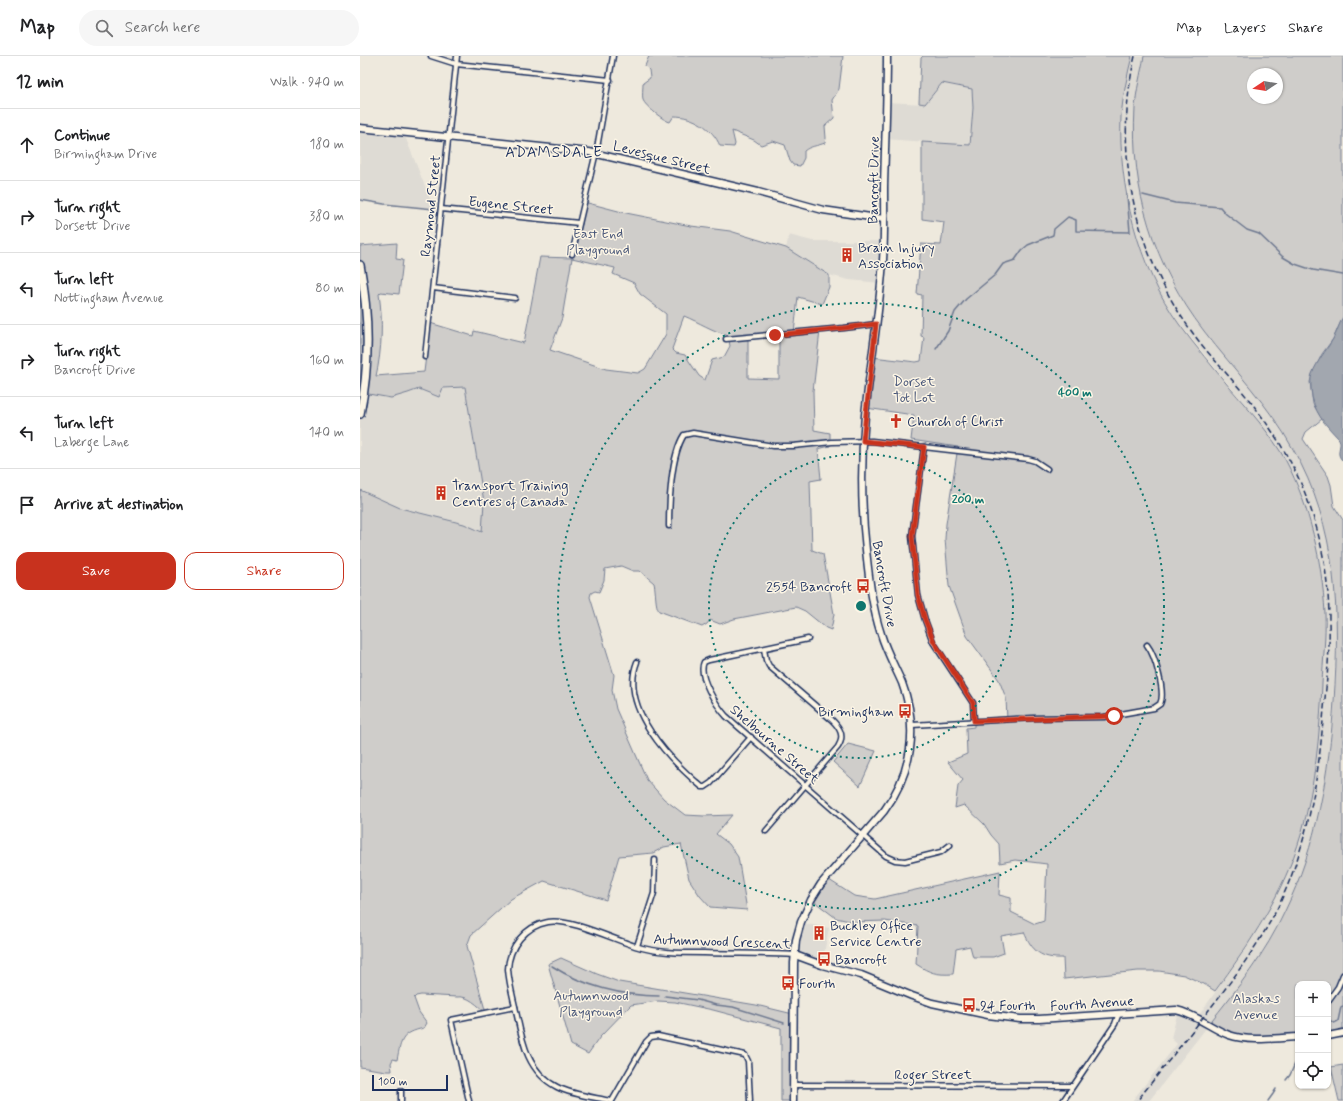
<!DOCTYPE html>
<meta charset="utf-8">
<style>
:root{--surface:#fff;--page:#f6f6f6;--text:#202124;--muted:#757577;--line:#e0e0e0;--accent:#c8321e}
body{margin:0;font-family:Mynerve,sans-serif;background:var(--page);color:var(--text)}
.controls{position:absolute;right:12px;bottom:12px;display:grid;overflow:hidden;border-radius:8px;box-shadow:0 1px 3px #0004}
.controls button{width:36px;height:36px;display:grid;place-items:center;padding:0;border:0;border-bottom:1px solid var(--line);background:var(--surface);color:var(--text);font:20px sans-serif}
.compass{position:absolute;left:887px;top:12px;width:36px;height:36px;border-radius:50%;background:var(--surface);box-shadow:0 1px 3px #0004;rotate:258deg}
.scale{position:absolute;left:12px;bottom:10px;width:76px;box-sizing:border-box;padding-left:4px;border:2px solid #1b2f5e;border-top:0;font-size:11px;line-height:14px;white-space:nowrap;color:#1b2f5e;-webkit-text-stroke:3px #fcf5e5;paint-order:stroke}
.stop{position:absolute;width:12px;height:12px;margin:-9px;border:3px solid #c8321e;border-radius:50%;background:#fff}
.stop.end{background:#c8321e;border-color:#fff;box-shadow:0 1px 4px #0008}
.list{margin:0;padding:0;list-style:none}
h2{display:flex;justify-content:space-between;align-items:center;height:52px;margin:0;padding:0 16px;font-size:17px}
h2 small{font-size:13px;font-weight:400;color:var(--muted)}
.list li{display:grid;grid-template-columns:26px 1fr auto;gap:12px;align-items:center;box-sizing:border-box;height:72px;padding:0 16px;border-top:1px solid var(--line)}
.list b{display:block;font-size:15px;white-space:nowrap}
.list p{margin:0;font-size:13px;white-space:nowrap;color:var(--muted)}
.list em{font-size:13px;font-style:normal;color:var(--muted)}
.actions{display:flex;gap:8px;padding:12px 16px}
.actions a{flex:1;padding:9px 0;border:1px solid var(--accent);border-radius:12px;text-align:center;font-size:14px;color:var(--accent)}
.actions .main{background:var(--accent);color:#fff}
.icon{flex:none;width:22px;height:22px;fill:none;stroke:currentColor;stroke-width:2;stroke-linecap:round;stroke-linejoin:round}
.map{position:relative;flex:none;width:983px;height:1045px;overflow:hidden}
header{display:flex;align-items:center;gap:24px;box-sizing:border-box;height:56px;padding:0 20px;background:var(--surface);border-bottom:1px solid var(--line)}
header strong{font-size:19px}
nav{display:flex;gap:22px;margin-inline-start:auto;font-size:14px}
.search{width:280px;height:36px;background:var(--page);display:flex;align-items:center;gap:10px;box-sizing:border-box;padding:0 14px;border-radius:22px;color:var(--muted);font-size:15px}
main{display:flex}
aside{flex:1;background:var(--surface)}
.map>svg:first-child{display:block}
</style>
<header>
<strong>Map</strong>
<div class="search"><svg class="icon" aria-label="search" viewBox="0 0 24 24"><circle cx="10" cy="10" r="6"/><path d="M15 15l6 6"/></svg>Search here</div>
<nav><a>Map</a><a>Layers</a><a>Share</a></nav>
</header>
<main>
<aside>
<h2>12 min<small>Walk · 940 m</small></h2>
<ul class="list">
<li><svg class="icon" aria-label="ahead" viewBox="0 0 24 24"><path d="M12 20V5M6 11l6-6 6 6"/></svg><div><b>Continue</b><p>Birmingham Drive</p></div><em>180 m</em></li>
<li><svg class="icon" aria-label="right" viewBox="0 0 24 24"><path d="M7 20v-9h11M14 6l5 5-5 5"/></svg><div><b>Turn right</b><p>Dorsett Drive</p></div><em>380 m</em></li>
<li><svg class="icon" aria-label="left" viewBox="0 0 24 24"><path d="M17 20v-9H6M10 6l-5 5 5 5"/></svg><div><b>Turn left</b><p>Nottingham Avenue</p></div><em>80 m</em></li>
<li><svg class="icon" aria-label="right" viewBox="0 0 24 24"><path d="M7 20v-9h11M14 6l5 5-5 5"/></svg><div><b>Turn right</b><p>Bancroft Drive</p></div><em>160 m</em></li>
<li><svg class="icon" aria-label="left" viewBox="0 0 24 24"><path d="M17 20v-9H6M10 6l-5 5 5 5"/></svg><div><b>Turn left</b><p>Laberge Lane</p></div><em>140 m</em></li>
<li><svg class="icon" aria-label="arrive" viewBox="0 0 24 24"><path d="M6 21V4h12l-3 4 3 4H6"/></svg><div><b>Arrive at destination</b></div></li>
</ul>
<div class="actions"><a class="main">Save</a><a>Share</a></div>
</aside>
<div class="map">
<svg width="983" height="1045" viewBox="0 0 983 1045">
<rect width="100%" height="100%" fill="#eee9dd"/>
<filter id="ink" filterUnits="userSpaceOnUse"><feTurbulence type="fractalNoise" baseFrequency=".025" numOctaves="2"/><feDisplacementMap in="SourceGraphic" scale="8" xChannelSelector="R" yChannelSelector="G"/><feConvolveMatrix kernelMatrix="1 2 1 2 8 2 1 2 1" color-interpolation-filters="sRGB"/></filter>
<g filter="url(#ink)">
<!-- built -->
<g fill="#dedbd4">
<path d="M 772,0 L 784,0 L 775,50 L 775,83 L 776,106 L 787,166 L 798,196 L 809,221 L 822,244 L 844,275 L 901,344 L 932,390 L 946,416 L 955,441 L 966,478 L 973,515 L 977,557 L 974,634 L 967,715 L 952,787 L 940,823 L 925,856 L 909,886 L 880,929 L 789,1045 L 772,1045 L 817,988 L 811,982 L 818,955 L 837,962 L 878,904 L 907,858 L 928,812 L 940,781 L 949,747 L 957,696 L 962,523 L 959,504 L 949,461 L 938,429 L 925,403 L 907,376 L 820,268 L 805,247 L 794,224 L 780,189 L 772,161 L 761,93 L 761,60 L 764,31 Z"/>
<path d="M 582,27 L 612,33 L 613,52 L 609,89 L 525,83 L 526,46 L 565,48 Z"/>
<path d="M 0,73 L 44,78 L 74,153 L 24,148 L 0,144 Z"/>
<path d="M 429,179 L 452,185 L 523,185 L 521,227 L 489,224 L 469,219 L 426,192 Z"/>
<path d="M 105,331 L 124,446 L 123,476 L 104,468 L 40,452 L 0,434 L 0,356 L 3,337 L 48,337 L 59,333 L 79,341 L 83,332 Z"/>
<path d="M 441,867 L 469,872 L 462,908 L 435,899 Z"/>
</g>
<!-- green -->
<g fill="#cfcdca" stroke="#757e94" fill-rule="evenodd">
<path d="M 289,0 L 483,0 L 479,33 L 472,44 L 474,62 L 465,70 L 466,82 L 465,87 C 457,90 450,90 444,95 L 444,102 L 440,110 L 433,109 L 430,105 L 425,89 L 413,85 L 401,89 L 394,84 L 372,75 L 375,88 L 374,91 L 360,90 C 353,72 333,60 314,60 L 310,66 C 304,65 285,50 283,44 C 282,39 283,32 283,27 L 290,22 L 289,14 L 285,10 Z"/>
<path d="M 563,0 L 772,0 C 767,20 763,40 761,60 C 758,130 778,211 819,268 C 835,290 853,311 870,332 C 890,355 911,378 926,405 C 950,451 962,505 965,557 C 966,580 963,605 962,628 C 960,679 955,730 941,779 C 924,836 890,888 855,935 L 844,928 L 824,919 L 799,915 L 778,915 L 704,923 L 703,902 C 681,903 672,895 664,876 L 641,880 L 644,897 L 633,901 L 613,901 L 610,890 L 596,893 L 593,918 C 576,919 570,917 556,908 L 558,870 L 525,865 L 494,866 L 476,862 L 451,843 L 466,822 L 494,840 L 515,843 L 640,815 L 639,839 L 651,842 L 651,856 L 675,868 L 684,865 L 687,808 L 655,804 L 640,807 L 639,788 L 631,779 L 624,768 L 604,749 L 595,752 L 598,730 L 603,724 L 588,706 L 607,698 L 606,672 L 614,671 L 614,666 L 647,664 L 646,642 L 639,624 L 607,580 L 589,530 L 585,483 L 586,468 L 598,391 L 551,384 L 554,359 L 506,352 L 512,301 L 556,306 L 561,305 L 564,281 L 561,280 L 562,239 L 557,238 L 561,188 L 581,189 L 584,166 L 562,163 L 562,86 L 610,89 L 613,52 L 612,33 L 582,27 L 565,48 L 559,47 L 561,2 Z"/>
<path d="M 784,0 L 983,0 L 983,261 L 973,283 L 962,298 L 952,319 L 950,326 L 953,348 L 962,363 L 946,376 L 943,383 L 968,420 L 971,429 L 974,450 L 983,464 L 983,978 L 968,981 L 968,928 L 938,928 L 938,982 L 885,982 L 848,969 C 877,933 906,897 925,855 C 957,789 969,717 974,645 C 980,556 978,472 933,393 C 909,349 874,314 844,275 C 794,210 770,134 775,52 C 776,35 781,17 784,0 ZM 893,18 L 917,18 L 917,42 L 893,42 Z"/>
<path d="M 224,146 L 266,157 L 331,170 L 370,175 L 396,183 L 426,192 L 469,219 L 469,231 L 462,248 L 438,241 L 434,277 L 460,275 L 453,335 L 454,374 L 470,377 L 470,390 L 458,393 L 461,423 L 450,425 L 452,494 L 463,498 L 474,558 L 471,574 L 466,572 L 445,555 L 436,551 L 374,563 L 360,568 L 350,564 L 347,568 L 342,571 L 299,555 C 295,550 296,535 294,527 L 280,515 L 273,515 L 261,510 L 245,513 L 244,524 L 239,536 L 235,535 L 231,537 L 230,541 L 254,619 L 252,634 L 256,653 L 287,724 L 304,743 L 325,759 L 344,760 L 372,759 L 356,778 L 369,788 L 378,801 L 387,854 L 350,851 L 340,840 L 329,823 L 321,788 L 304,791 L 293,797 L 259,800 L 246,844 L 184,825 L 151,843 L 111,879 L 107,890 L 126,957 C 118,950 108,939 97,941 L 61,939 L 56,940 L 54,942 L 59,956 L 67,967 L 64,972 C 42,977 41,983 37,1004 L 33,1003 L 31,1007 L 32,1015 L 26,1015 L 0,1011 L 0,434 L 40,452 L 104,468 L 122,476 L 124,446 L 105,331 L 83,332 L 79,341 L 59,333 L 48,337 L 31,342 L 3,337 L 0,356 L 0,190 L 37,187 L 36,203 L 43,204 L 39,238 L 21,236 L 19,238 C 23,264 22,294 16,320 L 64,316 L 70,267 L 113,280 L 114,275 L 164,287 L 180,201 L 212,202 ZM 212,202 L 255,212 L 253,218 L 274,227 L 280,238 L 306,258 L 306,278 L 285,313 L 278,317 L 246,313 L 190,294 L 202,262 ZM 324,260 C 339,266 352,275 368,279 L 370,290 L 364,301 L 352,304 L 345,324 L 339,320 L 325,299 L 316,297 L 312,293 ZM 419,280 L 419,323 L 388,322 L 388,282 Z"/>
<path d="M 488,688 L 516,695 L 500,730 L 473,706 Z"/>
<path d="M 201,902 L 237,918 L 259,926 L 396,949 L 433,958 L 433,1045 L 421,1045 L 421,972 L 353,954 L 315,946 L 298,945 L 271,949 L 240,981 L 228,998 L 211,989 L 188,908 Z"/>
<path d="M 983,1009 L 983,1045 L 979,1045 L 971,1011 Z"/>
</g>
<!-- water -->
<path fill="#a2a7af" stroke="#6c778f" d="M 983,261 L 983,405 C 974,397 983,390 979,383 C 964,367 953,356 951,333 C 951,328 950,323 952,318 C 957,305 966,295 973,283 C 977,276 979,268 983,261 Z"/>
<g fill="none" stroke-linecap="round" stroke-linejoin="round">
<!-- stream -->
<g stroke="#6c778f" stroke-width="1.5">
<path d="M 783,139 L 815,147 L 860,151 L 866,158 L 887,174 L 899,178 L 923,201 L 935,208 L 953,214 L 983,219"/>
<path d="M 0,144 L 24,148 L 74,153"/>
<path d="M 576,293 L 588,275 L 595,256 L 606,243 L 635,219 L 643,208 L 655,204 L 662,194 L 668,189 L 693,179 L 694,173 L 708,161 L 716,164 L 716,175 L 770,176 L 767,139"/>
<path d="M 192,910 C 223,930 262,940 299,940"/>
<path d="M 305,940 L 338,944 L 356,949 L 373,951 L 424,967"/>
<path d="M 968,963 L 974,967 L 978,965 L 981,951 L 983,950"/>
<path d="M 926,1024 L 930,1019 L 938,1001"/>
<path d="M 908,1045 L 913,1038 L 916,1033"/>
</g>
<defs>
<g id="street">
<path d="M 71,0 L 96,8 L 250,24"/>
<path d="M 81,153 L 219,167"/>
<path d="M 212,198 L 237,92 L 253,0"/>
<path d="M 73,232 L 155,242"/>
<path d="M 366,283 L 484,272 L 517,268"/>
<path d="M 65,301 L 97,0"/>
<path d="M 564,391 L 552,480 L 558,539 L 565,564 L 573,586 L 613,647 L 614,665"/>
<path d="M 309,470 C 309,446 311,399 324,379 L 333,377 L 413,390 L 433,390 L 472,386 L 512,385 L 668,403 L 675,405 L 687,413"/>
<path d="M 448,583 L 349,604 L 344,606 C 337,620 357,650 366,660 L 526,800 L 535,804 L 545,805 L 581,796 L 590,789"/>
<path d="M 404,593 L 406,604 L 409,610 L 472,664 C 480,672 485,680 478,691 L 406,775"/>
<path d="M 277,606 C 259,652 310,704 342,731 L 345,731 L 351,727 L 391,681"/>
<path d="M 552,669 L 673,662 L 744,661 L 794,652 L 800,648 C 806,637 795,599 787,589"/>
<path d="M 277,890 L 294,837 L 295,804"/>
<path d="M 968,945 L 978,931 L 983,919"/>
<path d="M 433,1029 L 712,1030"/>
<path d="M 41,1035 L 41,1045"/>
<path d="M 109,1045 L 91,964 L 155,951"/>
<path d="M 251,1045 C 233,1041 213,1039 197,1031 C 167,1016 162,984 156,955 C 153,941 149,927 148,913 C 149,891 165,870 188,866 C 208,862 253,883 275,890 C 297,897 320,897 344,897 C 374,898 405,897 435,899"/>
<path d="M 252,1045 L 286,986 L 291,981 L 298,980 L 385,999 L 388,1005 L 390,1045"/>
<path d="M 703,1045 L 755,968 L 759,957"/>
</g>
<g id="secondary">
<path d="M 0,72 L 229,96 L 398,136 L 463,154 L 524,163"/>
<path d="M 435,899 L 462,909 L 501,919 L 552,940 L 572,947 L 628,959 L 660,963 L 679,963 L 816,954 C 835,958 851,972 869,979 C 889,986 917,982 938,981"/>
<path d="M 968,980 L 983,977"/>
<path d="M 433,1045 L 434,907 L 436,884 L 441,866 L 451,844 L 461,828 L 524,755 C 552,717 559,672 542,627 C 535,611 526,595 521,578 C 512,551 509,522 506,494 C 501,449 501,403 505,359 C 510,311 518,264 522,217 C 525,188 524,160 524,131 C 525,88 527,44 527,0"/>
</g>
<path id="primary" d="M 0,209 C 9,258 10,309 0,358"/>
</defs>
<!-- street casing -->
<use href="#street" stroke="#1b2f5e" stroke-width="7"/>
<!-- secondary casing -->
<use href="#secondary" stroke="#1b2f5e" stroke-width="9"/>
<!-- primary casing -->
<use href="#primary" stroke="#1b2f5e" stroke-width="10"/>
<!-- street -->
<use href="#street" stroke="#fcf5e5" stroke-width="4"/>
<!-- secondary -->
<use href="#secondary" stroke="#fcf5e5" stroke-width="6"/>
<!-- primary -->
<use href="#primary" stroke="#fcf5e5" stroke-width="7"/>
<!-- rail -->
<path stroke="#1b2f5e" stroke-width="1.5" stroke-dasharray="6 3" stroke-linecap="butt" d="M 775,0 C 752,101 775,202 838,284 C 856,307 876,327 894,350 C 906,366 917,382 926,398 C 955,448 969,508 969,565 C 970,594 967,623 964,652 C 959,721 948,790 917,853 C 899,888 876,919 852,950 C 827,982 802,1013 777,1045"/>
</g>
</g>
<g fill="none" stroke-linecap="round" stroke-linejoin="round" filter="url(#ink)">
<!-- route -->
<path stroke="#c8321e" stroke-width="5" d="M 415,279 L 484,272 L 516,268 L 503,385 L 564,391 L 552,480 L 558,539 L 565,564 L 574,586 L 613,647 L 614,665 L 754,660"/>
</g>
<!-- distance rings -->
<g fill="none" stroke="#0f766e" stroke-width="2" stroke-dasharray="2 4">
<circle cx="501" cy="550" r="152"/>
<circle cx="501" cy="550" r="303"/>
</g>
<!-- icons -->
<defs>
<symbol id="building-bare" viewBox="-9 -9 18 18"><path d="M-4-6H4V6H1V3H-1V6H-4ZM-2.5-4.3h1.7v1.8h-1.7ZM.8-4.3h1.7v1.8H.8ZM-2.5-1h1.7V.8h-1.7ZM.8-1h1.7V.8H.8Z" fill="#c8321e" stroke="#fcf5e5" stroke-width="2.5" paint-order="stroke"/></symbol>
<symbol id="church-bare" viewBox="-9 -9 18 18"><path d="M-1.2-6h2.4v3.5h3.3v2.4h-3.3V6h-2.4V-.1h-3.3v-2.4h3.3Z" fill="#c8321e" stroke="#fcf5e5" stroke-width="2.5" paint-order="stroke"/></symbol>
<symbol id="bus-bare" viewBox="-9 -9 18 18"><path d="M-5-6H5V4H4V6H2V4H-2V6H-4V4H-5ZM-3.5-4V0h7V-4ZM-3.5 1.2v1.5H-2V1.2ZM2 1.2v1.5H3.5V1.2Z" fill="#c8321e" stroke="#fcf5e5" stroke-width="2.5" paint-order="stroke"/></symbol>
</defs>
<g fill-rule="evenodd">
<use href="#building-bare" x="477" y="189" width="20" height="20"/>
<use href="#church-bare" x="526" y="355" width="20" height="20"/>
<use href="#building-bare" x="71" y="427" width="20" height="20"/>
<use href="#bus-bare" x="493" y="520" width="20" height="20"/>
<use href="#bus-bare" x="535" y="645" width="20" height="20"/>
<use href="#building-bare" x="449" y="867" width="20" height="20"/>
<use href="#bus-bare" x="454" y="893" width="20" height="20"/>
<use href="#bus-bare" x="418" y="917" width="20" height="20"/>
<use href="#bus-bare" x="599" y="939" width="20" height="20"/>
</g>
<g text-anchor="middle" stroke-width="3" stroke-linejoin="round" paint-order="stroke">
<!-- street labels -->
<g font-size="14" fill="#1b2f5e" stroke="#fcf5e5">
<text transform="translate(302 101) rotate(14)" y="5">Levesque Street</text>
<text transform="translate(513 124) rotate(-89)" y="5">Bancroft Drive</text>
<text transform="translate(151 149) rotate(6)" y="5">Eugene Street</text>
<text transform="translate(70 150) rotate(-84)" y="5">Raymond Street</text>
<text transform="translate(525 528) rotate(80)" y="5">Bancroft Drive</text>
<text transform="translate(415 688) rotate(41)" y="5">Shelbourne Street</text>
<text transform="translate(362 885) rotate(2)" y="5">Autumnwood Crescent</text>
<text transform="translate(732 947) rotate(-4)" y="5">Fourth Avenue</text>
<text x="573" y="1023">Roger Street</text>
</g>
<!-- park labels -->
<g font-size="14" fill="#485679" stroke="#fcf5e5">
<text x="238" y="182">East End<tspan x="238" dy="16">Playground</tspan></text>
<text x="554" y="330">Dorset<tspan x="554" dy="16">Tot Lot</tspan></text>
<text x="231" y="944">Autumnwood<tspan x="231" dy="16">Playground</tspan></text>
<text x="896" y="947">Alaskas<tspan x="896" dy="16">Avenue</tspan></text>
</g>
<!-- poi labels -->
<g font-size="14" fill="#1b2f5e" stroke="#fcf5e5" text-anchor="start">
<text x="498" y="196">Brain Injury<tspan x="498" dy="16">Association</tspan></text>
<text x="547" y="370">Church of Christ</text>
<text x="92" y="434">Transport Training<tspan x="92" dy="16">Centres of Canada</tspan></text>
<text x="492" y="535" text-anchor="end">2554 Bancroft</text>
<text x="534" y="660" text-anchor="end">Birmingham</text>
<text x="470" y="874">Buckley Office<tspan x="470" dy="16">Service Centre</tspan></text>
<text x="475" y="908">Bancroft</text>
<text x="439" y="932">Fourth</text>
<text x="620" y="954">94 Fourth</text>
</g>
<!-- neighbourhood labels -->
<g font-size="15" letter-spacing="1" fill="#1b2f5e" stroke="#fcf5e5">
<text x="194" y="101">ADAMSDALE</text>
</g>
</g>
<circle cx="501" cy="550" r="6" fill="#0f766e" stroke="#fcf5e5" stroke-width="2"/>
<g font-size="12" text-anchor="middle" font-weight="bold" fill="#0f766e" stroke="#fcf5e5" stroke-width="3" stroke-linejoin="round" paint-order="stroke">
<text x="715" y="340">400 m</text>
<text x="608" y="447">200 m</text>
</g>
</svg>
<div class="controls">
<button>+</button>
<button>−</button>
<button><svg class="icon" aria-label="locate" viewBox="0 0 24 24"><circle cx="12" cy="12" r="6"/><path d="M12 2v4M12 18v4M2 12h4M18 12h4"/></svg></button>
</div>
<svg class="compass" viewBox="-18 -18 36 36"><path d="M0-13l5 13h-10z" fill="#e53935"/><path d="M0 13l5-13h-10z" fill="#757577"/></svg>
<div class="scale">100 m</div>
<div class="stop" style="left:754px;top:660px"></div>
<div class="stop end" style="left:415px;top:279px"></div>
</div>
</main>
